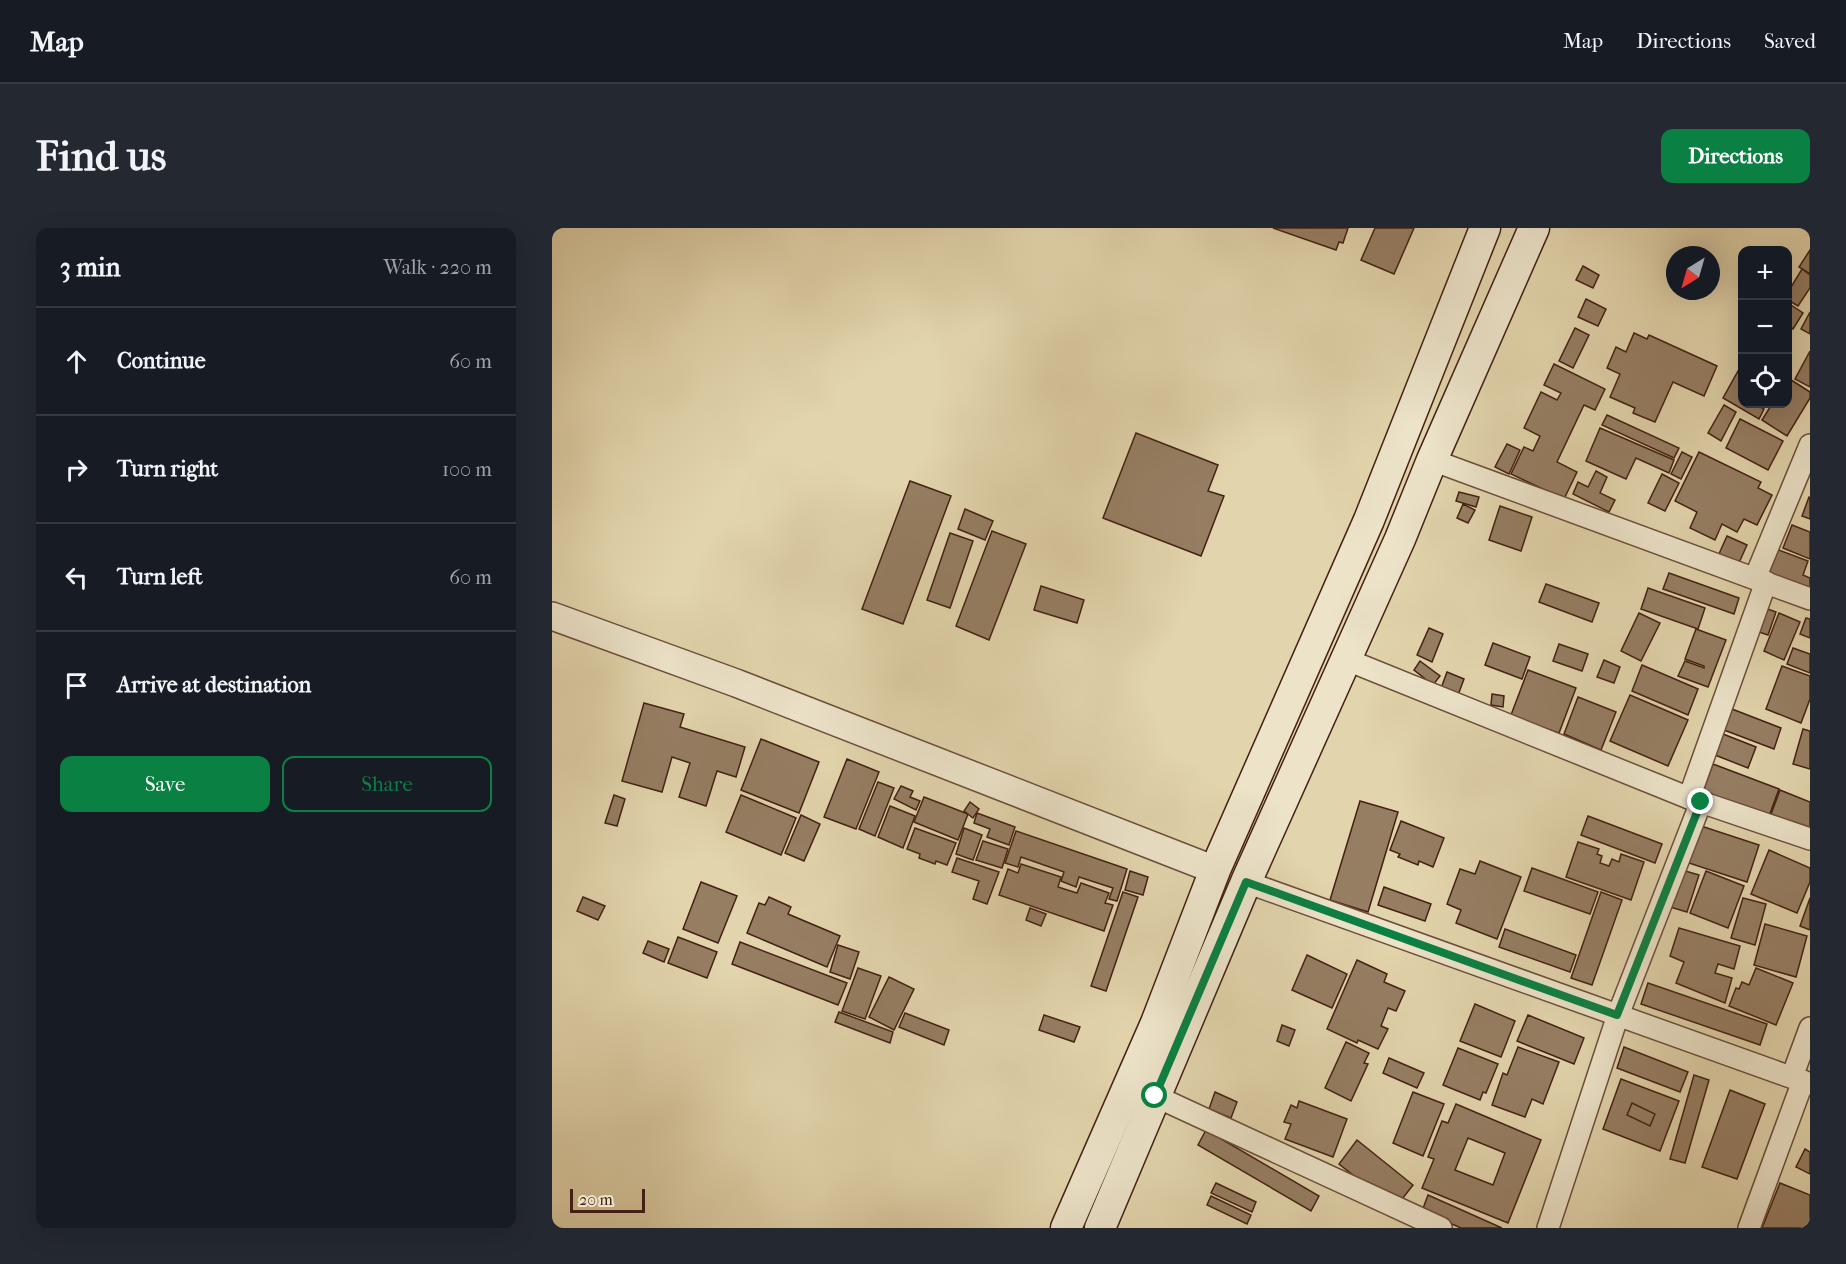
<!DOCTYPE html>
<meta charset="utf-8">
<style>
:root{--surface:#171b24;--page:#242831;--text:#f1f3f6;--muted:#9ea1a6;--line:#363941;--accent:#0b8043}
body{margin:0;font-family:"IM FELL French Canon",serif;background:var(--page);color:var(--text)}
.controls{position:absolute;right:18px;top:18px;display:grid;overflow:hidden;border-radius:12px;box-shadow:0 6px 24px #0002}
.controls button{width:54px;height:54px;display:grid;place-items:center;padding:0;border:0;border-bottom:2px solid var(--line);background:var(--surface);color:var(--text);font:30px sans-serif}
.compass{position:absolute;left:1114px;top:18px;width:54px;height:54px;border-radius:50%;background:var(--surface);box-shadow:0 6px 24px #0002;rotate:217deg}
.scale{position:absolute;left:18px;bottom:15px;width:75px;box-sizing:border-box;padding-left:6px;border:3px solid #442113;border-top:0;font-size:16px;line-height:21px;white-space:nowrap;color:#442113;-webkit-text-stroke:4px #ece3c9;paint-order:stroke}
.stop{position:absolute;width:18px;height:18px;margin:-14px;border:4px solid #0b8043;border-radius:50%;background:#fff}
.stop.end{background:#0b8043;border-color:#fff;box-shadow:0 2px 6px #0008}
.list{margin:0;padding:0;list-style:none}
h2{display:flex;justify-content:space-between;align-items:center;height:78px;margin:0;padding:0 24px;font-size:26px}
h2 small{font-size:20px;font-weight:400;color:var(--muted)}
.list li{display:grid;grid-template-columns:39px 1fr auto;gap:18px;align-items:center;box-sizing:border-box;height:108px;padding:0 24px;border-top:2px solid var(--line)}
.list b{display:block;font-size:22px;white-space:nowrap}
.list em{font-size:20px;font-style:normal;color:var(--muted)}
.actions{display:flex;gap:12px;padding:18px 24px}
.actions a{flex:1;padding:14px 0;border:2px solid var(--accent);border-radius:12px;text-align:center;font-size:21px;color:var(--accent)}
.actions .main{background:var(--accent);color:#fff}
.icon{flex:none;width:33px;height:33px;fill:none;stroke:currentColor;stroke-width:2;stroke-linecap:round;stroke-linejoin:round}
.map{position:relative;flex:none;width:1258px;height:1000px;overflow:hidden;border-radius:12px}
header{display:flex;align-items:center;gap:36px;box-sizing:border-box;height:84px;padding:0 30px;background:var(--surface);border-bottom:2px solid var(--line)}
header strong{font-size:28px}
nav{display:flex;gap:33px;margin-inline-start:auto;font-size:21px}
.intro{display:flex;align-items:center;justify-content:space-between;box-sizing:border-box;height:144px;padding:0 36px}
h1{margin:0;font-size:42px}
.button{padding:15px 27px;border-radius:12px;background:var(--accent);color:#fff;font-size:21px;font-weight:700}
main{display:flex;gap:36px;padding:0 36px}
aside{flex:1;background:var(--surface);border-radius:12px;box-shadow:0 6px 24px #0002}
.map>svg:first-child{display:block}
</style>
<header>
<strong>Map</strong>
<nav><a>Map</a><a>Directions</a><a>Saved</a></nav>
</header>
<div class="intro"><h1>Find us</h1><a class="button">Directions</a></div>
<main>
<aside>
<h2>3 min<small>Walk · 220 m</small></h2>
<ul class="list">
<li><svg class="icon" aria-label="ahead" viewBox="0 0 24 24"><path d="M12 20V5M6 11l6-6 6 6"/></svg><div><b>Continue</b></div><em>60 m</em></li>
<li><svg class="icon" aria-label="right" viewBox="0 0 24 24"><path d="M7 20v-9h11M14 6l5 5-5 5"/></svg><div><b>Turn right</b></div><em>100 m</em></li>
<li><svg class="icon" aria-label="left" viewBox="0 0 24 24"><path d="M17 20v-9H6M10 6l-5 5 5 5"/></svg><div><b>Turn left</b></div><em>60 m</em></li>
<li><svg class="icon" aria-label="arrive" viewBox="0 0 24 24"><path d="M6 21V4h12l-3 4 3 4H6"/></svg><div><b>Arrive at destination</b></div></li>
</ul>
<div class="actions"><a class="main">Save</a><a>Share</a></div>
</aside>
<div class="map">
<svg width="1258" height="1000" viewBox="0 0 1258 1000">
<rect width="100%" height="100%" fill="#e2d4ac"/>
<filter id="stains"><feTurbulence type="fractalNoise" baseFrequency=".00333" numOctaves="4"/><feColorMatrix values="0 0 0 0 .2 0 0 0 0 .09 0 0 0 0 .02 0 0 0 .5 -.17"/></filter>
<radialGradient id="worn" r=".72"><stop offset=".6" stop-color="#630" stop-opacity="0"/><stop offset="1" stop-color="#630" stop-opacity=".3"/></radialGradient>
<!-- building -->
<g fill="#967e63" stroke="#442113" stroke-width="1.5" fill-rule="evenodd">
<path d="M 721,0 L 796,0 L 791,15 L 787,14 L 784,22 Z"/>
<path d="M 823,0 L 862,0 L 842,46 L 809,32 Z"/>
<path d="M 1258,22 L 1258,46 L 1247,39 Z"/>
<path d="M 1031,38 L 1047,47 L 1041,60 L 1024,52 Z"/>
<path d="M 1250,41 L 1258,47 L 1258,60 L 1246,78 L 1236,72 L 1236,64 Z"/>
<path d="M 1034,71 L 1054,81 L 1046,98 L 1026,89 Z"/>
<path d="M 1236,75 L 1251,85 L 1241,101 L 1238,98 L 1236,102 Z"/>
<path d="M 1258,84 L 1258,106 L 1249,101 Z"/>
<path d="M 1023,100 L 1037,107 L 1021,140 L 1007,133 Z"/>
<path d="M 1082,105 L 1095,111 L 1097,107 L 1165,138 L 1152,168 L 1121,154 L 1103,194 L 1081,185 L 1083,180 L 1058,169 L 1068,146 L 1055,140 L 1064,119 L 1074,124 Z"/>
<path d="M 1258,123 L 1258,159 L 1243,151 Z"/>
<path d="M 1002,136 L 1053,161 L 1043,182 L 1032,177 L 1005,234 L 1025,244 L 1012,271 L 959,246 L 972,219 L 981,223 L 988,208 L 972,200 L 989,164 L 1005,172 L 1009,165 L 992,157 Z"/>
<path d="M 1190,136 L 1190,176 L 1210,176 L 1208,179 L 1212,181 L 1207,191 L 1171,170 Z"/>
<path d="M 1236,150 L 1258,164 L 1258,170 L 1235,208 L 1210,192 L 1220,176 L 1236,176 Z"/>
<path d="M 1172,177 L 1184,184 L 1169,213 L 1156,205 Z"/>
<path d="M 1055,187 L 1127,220 L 1122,230 L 1050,197 Z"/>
<path d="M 1188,191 L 1231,213 L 1216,242 L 1174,220 Z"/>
<path d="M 1048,200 L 1122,232 L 1117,245 L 1084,230 L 1074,251 L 1034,233 Z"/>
<path d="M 584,205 L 666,237 L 656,263 L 672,268 L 649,328 L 551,290 Z"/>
<path d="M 955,216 L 968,222 L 957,246 L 943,239 Z"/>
<path d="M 1130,224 L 1140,229 L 1129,251 L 1119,246 Z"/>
<path d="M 1147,224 L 1209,254 L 1206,260 L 1220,267 L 1205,297 L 1192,291 L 1185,304 L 1170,296 L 1163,312 L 1138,300 L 1145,284 L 1123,273 Z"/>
<path d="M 1044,243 L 1055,249 L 1048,265 L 1063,272 L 1057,284 L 1021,266 L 1026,254 L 1036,259 Z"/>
<path d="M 1110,246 L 1127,255 L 1113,283 L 1096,275 Z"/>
<path d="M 358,253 L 399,268 L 351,396 L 310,381 Z"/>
<path d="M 907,264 L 927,269 L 924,279 L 904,273 Z"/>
<path d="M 1257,269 L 1258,270 L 1258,291 L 1250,288 Z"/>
<path d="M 911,276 L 923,282 L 916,295 L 905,290 Z"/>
<path d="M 948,278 L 980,289 L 969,323 L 937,312 Z"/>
<path d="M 413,281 L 441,293 L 433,312 L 406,301 Z"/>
<path d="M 1240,297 L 1258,304 L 1258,331 L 1231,320 Z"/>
<path d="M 440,303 L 474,316 L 437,412 L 404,398 Z"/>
<path d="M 398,305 L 421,313 L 398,380 L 375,372 Z"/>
<path d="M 1175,308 L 1195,317 L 1186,337 L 1166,328 Z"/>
<path d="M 1224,321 L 1256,333 L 1251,347 L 1258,350 L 1258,362 L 1215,346 Z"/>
<path d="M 1117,345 L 1187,370 L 1182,386 L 1111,361 Z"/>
<path d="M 994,356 L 1047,375 L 1040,394 L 987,374 Z"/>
<path d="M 489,358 L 532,372 L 525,395 L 482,382 Z"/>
<path d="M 1096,360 L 1153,380 L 1146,401 L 1089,381 Z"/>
<path d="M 1210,379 L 1224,384 L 1216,407 L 1201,402 Z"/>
<path d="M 1087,385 L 1108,395 L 1089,433 L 1069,423 Z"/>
<path d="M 1227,385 L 1248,394 L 1232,432 L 1212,423 Z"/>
<path d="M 1254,390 L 1258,391 L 1258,410 L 1248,406 Z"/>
<path d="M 877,400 L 891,406 L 880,434 L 865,427 Z"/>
<path d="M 1144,401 L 1174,412 L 1156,459 L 1126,448 L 1133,433 L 1152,440 L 1152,438 L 1133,431 Z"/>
<path d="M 941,415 L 978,429 L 970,451 L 933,437 Z"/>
<path d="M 1007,416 L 1036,426 L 1030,443 L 1001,433 Z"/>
<path d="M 1241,420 L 1258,426 L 1258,445 L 1235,436 Z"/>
<path d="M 1052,432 L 1068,439 L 1062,455 L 1045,449 Z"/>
<path d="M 868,433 L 888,448 L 881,457 L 862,442 Z"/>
<path d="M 1090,437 L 1146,461 L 1136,487 L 1080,463 Z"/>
<path d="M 1230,438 L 1258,448 L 1258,471 L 1249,495 L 1214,481 Z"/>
<path d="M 976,442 L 1024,460 L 1007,505 L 992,500 L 990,506 L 959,487 Z"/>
<path d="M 895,444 L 912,451 L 905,470 L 888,463 Z"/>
<path d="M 940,466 L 952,468 L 951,479 L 939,477 Z"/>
<path d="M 1078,467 L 1136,492 L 1116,538 L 1058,513 Z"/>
<path d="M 1026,469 L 1064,484 L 1049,522 L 1012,506 Z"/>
<path d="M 92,475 L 132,486 L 128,499 L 193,519 L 184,549 L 165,543 L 154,578 L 127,569 L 138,535 L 120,529 L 110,564 L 70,553 Z"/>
<path d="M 1180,481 L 1229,500 L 1222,521 L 1172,502 Z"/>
<path d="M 1251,501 L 1258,503 L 1258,541 L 1241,536 Z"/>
<path d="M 1171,506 L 1204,519 L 1196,540 L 1163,527 Z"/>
<path d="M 209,511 L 267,534 L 247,585 L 189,562 Z"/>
<path d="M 295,531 L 327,544 L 304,601 L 272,589 Z"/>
<path d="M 1161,536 L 1227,561 L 1216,591 L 1150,566 Z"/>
<path d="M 326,554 L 342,560 L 323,608 L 307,601 Z"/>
<path d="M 349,558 L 361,563 L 358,569 L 368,573 L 364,582 L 342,571 Z"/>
<path d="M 1228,562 L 1258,574 L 1258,601 L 1219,586 Z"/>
<path d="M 62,567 L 73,571 L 65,598 L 53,595 Z"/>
<path d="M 189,567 L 244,590 L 229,627 L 174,604 Z"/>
<path d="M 372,569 L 416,586 L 406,612 L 362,594 Z"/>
<path d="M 808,573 L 846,584 L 816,684 L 778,672 Z"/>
<path d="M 418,574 L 427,581 L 421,590 L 412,583 Z"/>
<path d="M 338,578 L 363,588 L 351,620 L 326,609 Z"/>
<path d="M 425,585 L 463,599 L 457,617 L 435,609 L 438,601 L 422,595 Z"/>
<path d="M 249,587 L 268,596 L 252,633 L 233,625 Z"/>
<path d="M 1036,588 L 1110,616 L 1103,635 L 1029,607 Z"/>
<path d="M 849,593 L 892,610 L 881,639 L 867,633 L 866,637 L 846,629 L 848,626 L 838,622 Z"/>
<path d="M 1149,598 L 1207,617 L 1195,654 L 1137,635 Z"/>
<path d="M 363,600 L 404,615 L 395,637 L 384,633 L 383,636 L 367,630 L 368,626 L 355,621 Z"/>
<path d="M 412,600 L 430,607 L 421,632 L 404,626 Z"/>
<path d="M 464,603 L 575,641 L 565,673 L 557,671 L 561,660 L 527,649 L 524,659 L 509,653 L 512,644 L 469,629 L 466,639 L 453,635 Z"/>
<path d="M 431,613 L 456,621 L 450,640 L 424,632 Z"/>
<path d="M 1026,614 L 1047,621 L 1045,626 L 1050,628 L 1048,635 L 1057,638 L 1060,631 L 1067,634 L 1069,626 L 1092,634 L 1079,672 L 1014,649 Z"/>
<path d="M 1217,622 L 1258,640 L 1258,654 L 1245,685 L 1199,666 Z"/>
<path d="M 405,630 L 447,644 L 435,676 L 421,671 L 427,653 L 400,644 Z"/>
<path d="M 928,633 L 969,649 L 945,711 L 904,695 L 909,682 L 895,676 L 908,641 L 923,646 Z"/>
<path d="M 469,636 L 509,649 L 506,659 L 525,665 L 529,655 L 557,665 L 553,675 L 561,677 L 552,703 L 447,667 L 456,641 L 466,645 Z"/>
<path d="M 980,640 L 1046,664 L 1038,686 L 972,663 Z"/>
<path d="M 1130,642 L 1147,647 L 1135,684 L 1118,679 Z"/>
<path d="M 578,643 L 596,649 L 591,667 L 573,662 Z"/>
<path d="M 1154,643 L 1192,658 L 1176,700 L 1138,685 Z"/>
<path d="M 149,654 L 185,668 L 166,715 L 131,701 Z"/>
<path d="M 832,659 L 879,676 L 873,693 L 826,677 Z"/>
<path d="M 571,664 L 586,669 L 554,763 L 539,758 Z"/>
<path d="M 1049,664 L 1070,672 L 1040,757 L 1019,750 Z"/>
<path d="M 31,669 L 53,678 L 46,692 L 25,683 Z"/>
<path d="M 217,669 L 239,679 L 236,686 L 288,708 L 275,739 L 195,705 L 207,675 L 213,677 Z"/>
<path d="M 1191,670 L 1214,676 L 1203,717 L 1179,710 Z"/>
<path d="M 1258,670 L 1258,702 L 1248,698 Z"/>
<path d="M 478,680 L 494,686 L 489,698 L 474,692 Z"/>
<path d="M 1213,696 L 1255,708 L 1244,749 L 1202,737 Z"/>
<path d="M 1127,700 L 1188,718 L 1182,741 L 1166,736 L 1163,745 L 1180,750 L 1173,775 L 1124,755 L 1132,734 L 1118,728 Z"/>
<path d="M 953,701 L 1024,727 L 1018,744 L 947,719 Z"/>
<path d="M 126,709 L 165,724 L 155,750 L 116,735 Z"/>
<path d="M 96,713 L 117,721 L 112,734 L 91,725 Z"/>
<path d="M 188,714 L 295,755 L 286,777 L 180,736 Z"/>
<path d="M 286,717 L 307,724 L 298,751 L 278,744 Z"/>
<path d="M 755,727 L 795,746 L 780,780 L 740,762 Z"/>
<path d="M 805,732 L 835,746 L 832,754 L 853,763 L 844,783 L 836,780 L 829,798 L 836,801 L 826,821 L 806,812 L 805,815 L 775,801 Z"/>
<path d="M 306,740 L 329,748 L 313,791 L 290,783 Z"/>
<path d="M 1204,740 L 1241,755 L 1224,797 L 1177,778 L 1184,760 L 1187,761 L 1190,754 L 1197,757 Z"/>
<path d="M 337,749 L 362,761 L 342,802 L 317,789 Z"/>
<path d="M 1096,755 L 1215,796 L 1208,817 L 1089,776 Z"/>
<path d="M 923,776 L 963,793 L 949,829 L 908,813 Z"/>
<path d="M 287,784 L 341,804 L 338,815 L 283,794 Z"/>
<path d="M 353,785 L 397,802 L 392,817 L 347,799 Z"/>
<path d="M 492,787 L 528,799 L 522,814 L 487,802 Z"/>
<path d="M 976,787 L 1032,810 L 1022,836 L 965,813 Z"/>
<path d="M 730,797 L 743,802 L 737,818 L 725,813 Z"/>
<path d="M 794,814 L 817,825 L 812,835 L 816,836 L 799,873 L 773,860 Z"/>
<path d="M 966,819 L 1007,834 L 991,876 L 980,871 L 973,889 L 940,877 L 951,845 L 955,847 Z"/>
<path d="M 1072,819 L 1136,844 L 1128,864 L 1065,840 Z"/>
<path d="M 906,820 L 946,836 L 934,865 L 931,864 L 928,872 L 891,857 Z"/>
<path d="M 837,830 L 872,845 L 865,860 L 831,845 Z"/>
<path d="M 1142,847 L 1157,852 L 1133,935 L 1118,931 Z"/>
<path d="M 1069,851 L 1127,873 L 1108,923 L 1051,901 Z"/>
<path d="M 1178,862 L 1213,876 L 1185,951 L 1150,939 Z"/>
<path d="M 663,864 L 685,874 L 679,890 L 657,881 Z"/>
<path d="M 861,864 L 892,876 L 871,928 L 841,915 Z"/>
<path d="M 747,873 L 795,891 L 781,929 L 733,911 L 739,896 L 732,894 L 739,877 L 745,880 Z"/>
<path d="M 1080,875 L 1103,886 L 1098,898 L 1075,887 Z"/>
<path d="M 904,876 L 989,912 L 956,995 L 870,960 L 882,931 L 876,929 L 890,893 L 896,895 ZM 916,910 L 953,925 L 941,957 L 903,942 Z"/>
<path d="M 654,902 L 767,968 L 759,983 L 646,917 Z"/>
<path d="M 805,912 L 861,957 L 843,980 L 787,936 Z"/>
<path d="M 1253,921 L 1258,924 L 1258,946 L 1244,939 Z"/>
<path d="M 664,955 L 704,974 L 700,984 L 659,965 Z"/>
<path d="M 1228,955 L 1258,967 L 1258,1000 L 1210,1000 Z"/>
<path d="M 876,967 L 950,1000 L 909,1000 L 870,983 Z"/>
<path d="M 659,968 L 699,987 L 695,996 L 655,977 Z"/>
</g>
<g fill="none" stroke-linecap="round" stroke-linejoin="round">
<defs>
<g id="minor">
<path d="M 880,232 L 1258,371"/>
<path d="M 1203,350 L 1258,217"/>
<path d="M 793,431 L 1137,570 L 1258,611"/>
<path d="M 1137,570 L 1214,354"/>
<path d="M 694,654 L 1258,856"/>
<path d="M 1240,849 L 1258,800"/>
<path d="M 603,868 L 889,1000"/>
<path d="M 996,1000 L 1066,787 L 1149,574"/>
<path d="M 1197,1000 L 1251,853"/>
</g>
<path id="tertiary" d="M 0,388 L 184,455 L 663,642"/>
<g id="secondary">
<path d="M 514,1000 L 604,795 L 663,642 L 817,292 L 933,0"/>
<path d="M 548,1000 L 694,654 L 848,311 L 880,232 L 982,0"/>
</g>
</defs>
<!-- minor casing -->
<use href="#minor" stroke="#6c4e39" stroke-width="24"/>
<!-- tertiary casing -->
<use href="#tertiary" stroke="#6c4e39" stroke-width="30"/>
<!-- secondary casing -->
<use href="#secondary" stroke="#442113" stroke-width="33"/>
<!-- minor -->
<use href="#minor" stroke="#ece3c9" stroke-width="21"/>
<!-- tertiary -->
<use href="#tertiary" stroke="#ece3c9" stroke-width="27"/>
<!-- secondary -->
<use href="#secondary" stroke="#ece3c9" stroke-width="30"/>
</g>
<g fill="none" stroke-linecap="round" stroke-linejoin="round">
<!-- route -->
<path stroke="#0b8043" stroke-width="8" d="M 603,868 L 694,654 L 1065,787 L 1149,574"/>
</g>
<rect width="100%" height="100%" filter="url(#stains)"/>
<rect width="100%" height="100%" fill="url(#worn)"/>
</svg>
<div class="controls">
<button>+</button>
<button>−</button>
<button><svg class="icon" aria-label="locate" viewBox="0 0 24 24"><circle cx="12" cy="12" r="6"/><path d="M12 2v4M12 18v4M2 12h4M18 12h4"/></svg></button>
</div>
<svg class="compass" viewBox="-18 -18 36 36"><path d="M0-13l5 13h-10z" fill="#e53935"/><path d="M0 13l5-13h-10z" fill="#9ea1a6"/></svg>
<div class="scale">20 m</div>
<div class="stop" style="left:603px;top:868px"></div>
<div class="stop end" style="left:1149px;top:574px"></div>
</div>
</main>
